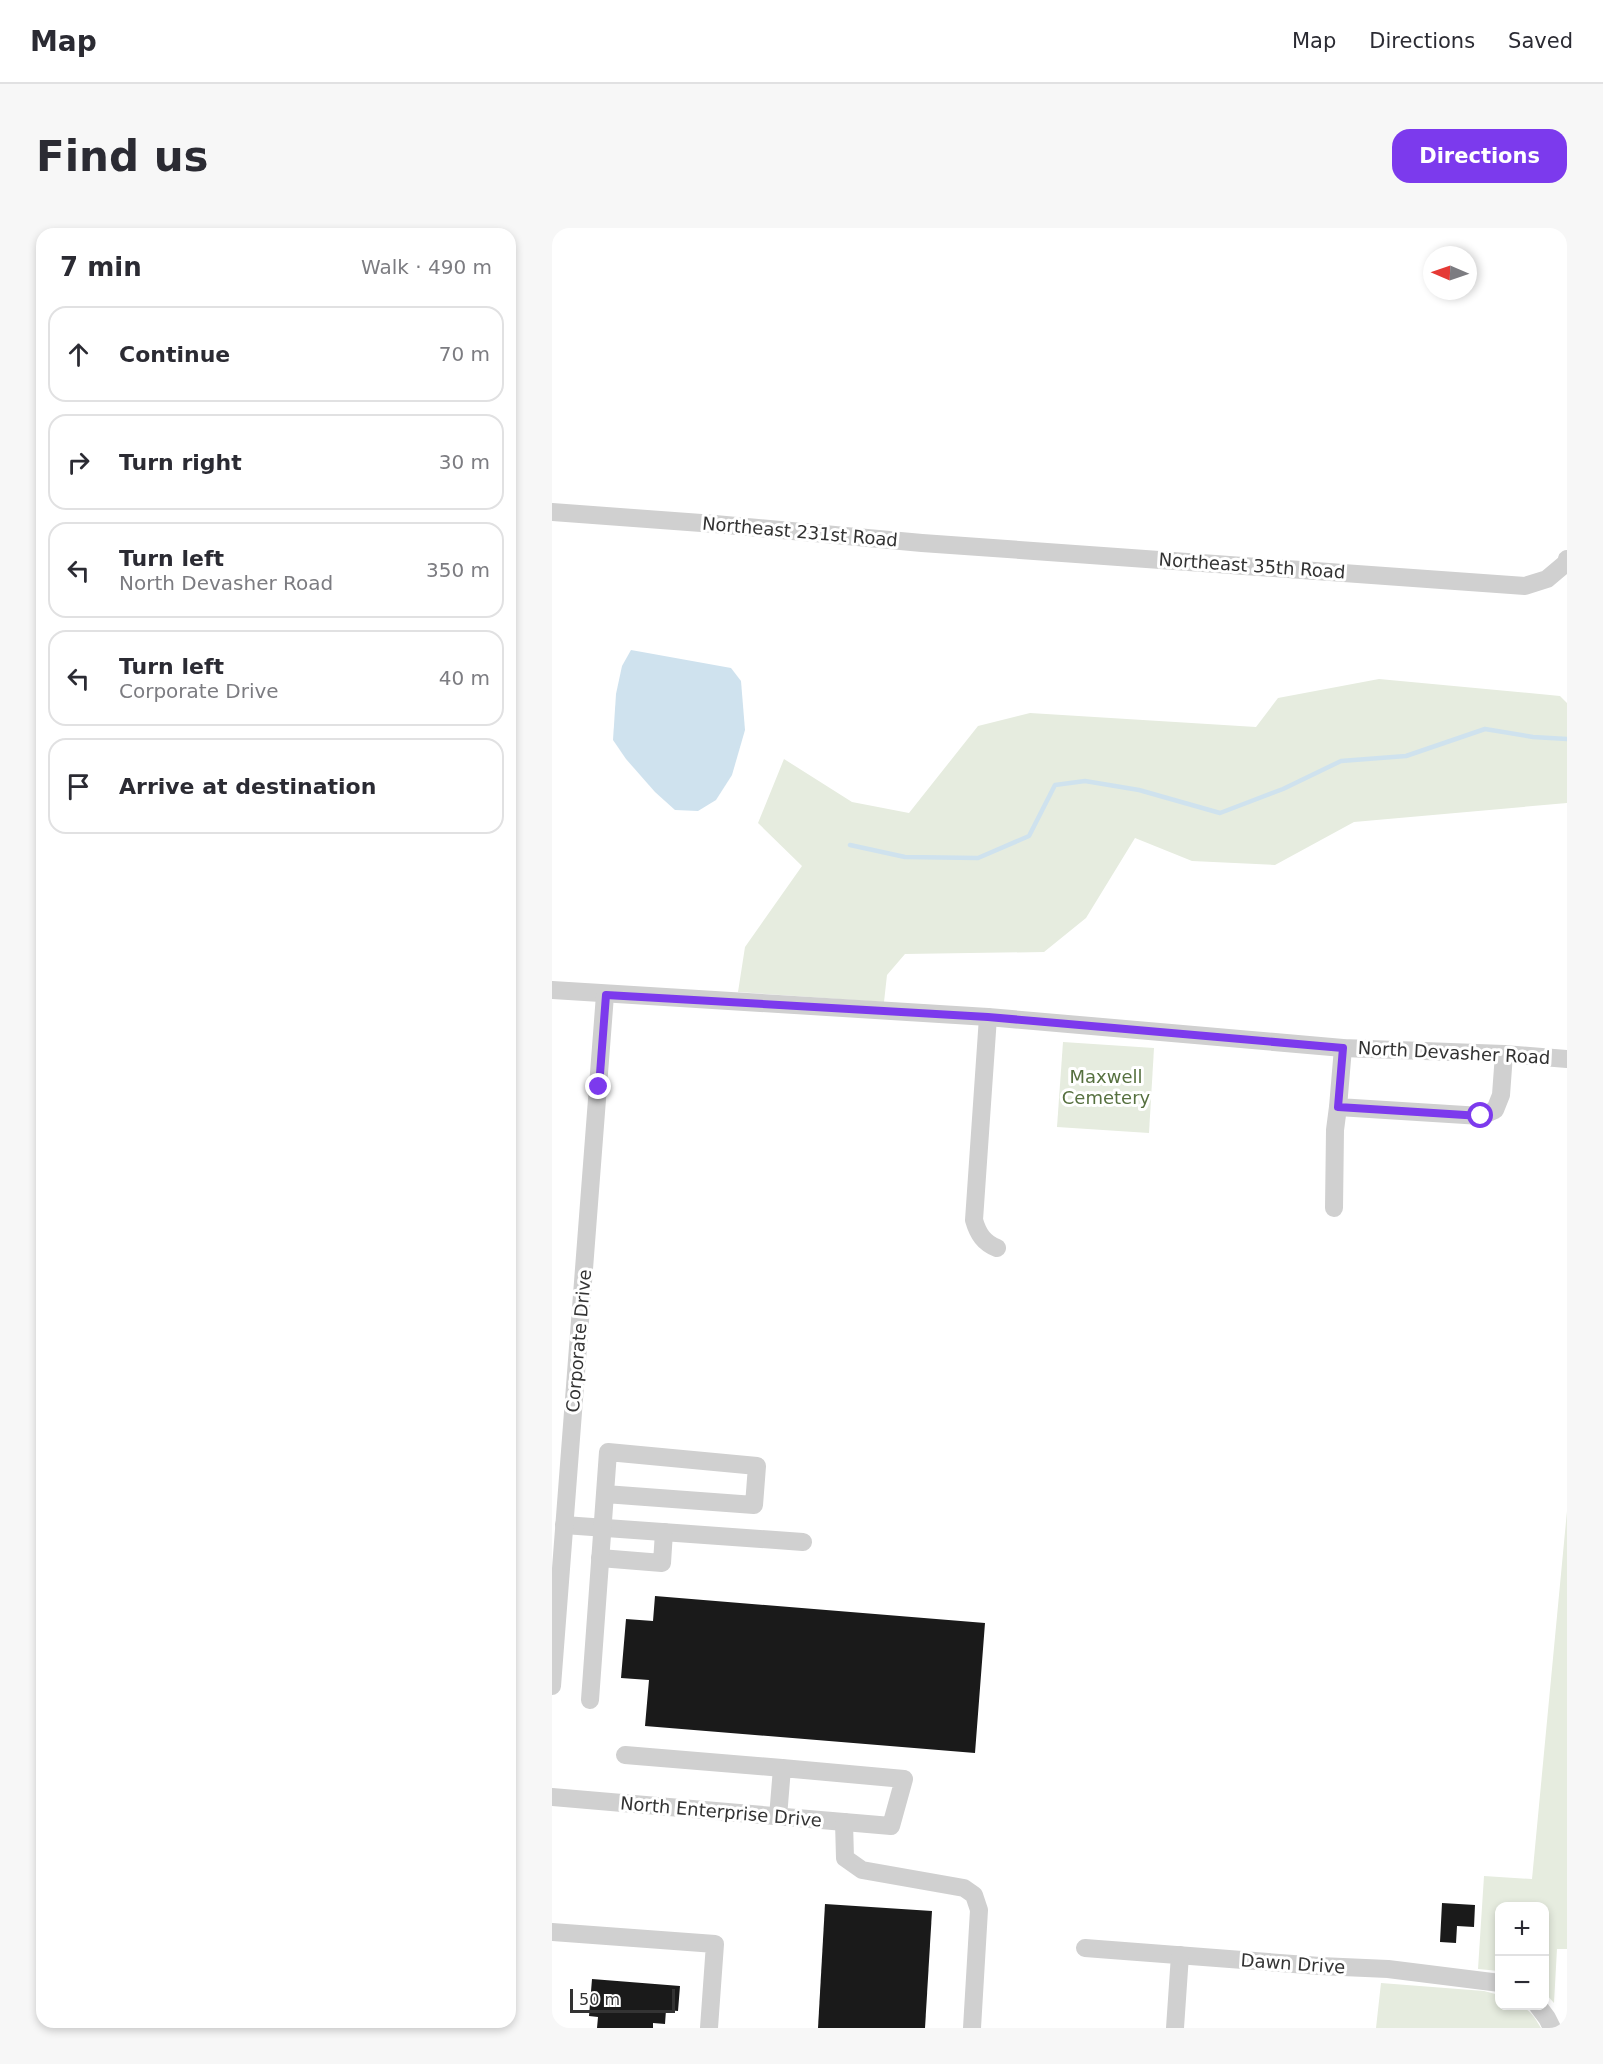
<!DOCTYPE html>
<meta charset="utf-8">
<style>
:root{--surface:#fff;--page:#f7f7f7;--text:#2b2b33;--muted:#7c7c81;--line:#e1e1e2;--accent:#7c3aed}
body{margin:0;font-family:"DejaVu Sans",sans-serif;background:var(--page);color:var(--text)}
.controls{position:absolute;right:18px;bottom:18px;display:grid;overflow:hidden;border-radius:12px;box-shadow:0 3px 9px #0003}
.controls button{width:54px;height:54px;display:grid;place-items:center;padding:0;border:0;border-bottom:2px solid var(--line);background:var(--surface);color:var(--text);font:30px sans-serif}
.compass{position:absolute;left:871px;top:18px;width:54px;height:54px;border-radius:50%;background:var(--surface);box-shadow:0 3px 9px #0003;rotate:272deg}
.scale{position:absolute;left:18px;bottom:15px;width:105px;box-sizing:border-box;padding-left:6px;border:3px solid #333;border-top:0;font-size:16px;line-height:21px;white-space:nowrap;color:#333;-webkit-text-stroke:4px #fff;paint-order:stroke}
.stop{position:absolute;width:18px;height:18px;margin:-14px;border:4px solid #7c3aed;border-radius:50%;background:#fff}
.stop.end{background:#7c3aed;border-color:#fff;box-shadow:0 2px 6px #0008}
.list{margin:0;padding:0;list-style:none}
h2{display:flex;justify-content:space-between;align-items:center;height:78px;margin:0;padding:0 24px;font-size:26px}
h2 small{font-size:20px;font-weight:400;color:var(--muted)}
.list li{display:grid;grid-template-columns:39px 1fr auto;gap:18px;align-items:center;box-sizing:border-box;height:96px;margin:0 12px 12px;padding:0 12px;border:2px solid var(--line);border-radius:18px}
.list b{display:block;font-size:22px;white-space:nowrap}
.list p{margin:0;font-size:20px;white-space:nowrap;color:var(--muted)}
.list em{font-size:20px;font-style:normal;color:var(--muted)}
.icon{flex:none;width:33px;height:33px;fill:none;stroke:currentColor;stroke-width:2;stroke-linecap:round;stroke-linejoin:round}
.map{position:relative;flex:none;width:1015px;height:1800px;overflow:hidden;border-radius:18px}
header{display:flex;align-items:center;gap:36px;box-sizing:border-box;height:84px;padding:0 30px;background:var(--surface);border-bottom:2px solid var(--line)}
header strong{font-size:28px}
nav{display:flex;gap:33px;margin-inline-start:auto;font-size:21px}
.intro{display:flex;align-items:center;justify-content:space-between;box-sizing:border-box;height:144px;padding:0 36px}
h1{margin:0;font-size:42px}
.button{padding:15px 27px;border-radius:18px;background:var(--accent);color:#fff;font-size:21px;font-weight:700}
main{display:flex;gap:36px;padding:0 36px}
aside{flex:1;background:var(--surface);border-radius:18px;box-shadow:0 3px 9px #0003}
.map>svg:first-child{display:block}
</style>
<header>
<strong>Map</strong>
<nav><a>Map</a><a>Directions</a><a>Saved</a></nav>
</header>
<div class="intro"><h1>Find us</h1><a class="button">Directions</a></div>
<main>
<aside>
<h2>7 min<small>Walk · 490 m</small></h2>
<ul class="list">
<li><svg class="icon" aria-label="ahead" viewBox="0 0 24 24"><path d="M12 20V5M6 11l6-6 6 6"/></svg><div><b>Continue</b></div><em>70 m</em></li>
<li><svg class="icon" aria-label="right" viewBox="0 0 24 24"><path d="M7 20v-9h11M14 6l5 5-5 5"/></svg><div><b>Turn right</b></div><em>30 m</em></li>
<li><svg class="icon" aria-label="left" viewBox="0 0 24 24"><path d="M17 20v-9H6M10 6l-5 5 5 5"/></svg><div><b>Turn left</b><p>North Devasher Road</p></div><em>350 m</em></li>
<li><svg class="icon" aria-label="left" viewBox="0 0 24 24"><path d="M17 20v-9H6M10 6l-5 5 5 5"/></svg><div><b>Turn left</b><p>Corporate Drive</p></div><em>40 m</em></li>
<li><svg class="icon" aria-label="arrive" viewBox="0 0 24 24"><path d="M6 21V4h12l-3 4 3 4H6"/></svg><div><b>Arrive at destination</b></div></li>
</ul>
</aside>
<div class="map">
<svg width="1015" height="1800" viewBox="0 0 1015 1800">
<rect width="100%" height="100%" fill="#fff"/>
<!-- green -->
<g fill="#e6ecdf">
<path d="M 827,451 L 1008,468 L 1015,475 L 1015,575 L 802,594 L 723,637 L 640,633 L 583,610 L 534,690 L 492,724 L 353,726 L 335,747 L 332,774 L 186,764 L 193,719 L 250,638 L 206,595 L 232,531 L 300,574 L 357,585 L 426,498 L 478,485 L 704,499 L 726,470 Z"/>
<path d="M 511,814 L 602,820 L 597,905 L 505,899 Z"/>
<path d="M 1015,1283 L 1015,1721 L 1005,1721 L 1002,1775 L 993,1765 L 993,1678 L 948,1678 L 947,1743 L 926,1741 L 932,1648 L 980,1651 Z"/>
<path d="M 829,1755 L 932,1763 L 947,1767 L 948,1778 C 973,1778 976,1778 989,1800 L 824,1800 Z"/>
</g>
<!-- water -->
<path fill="#cfe2ee" d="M 79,422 L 179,440 L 189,453 L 193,502 L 180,547 L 164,572 L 146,583 L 123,582 L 103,564 L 74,531 L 61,512 L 64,466 L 70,438 Z"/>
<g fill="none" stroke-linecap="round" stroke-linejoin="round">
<!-- stream -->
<path stroke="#cfe2ee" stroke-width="4.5" d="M 298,617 L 353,629 L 426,630 L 477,608 L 503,557 L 533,553 L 587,562 L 668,585 L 731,561 L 789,533 L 854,528 L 933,501 L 981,509 L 1015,511"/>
</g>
<!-- building -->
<g fill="#1a1a1a">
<path d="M 103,1368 L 433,1395 L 423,1525 L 93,1498 L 97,1452 L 69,1450 L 74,1391 L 101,1393 Z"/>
<path d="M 890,1675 L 923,1677 L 922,1699 L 905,1698 L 904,1715 L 888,1714 Z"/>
<path d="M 273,1676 L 380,1683 L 373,1800 L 266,1800 Z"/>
<path d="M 40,1751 L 128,1758 L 126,1783 L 114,1782 L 113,1796 L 101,1795 L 101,1800 L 45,1800 L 46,1789 L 37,1788 Z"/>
</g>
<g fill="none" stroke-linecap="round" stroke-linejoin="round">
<!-- minor -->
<g stroke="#d0d0d0" stroke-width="18">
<path d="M 0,284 L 163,296 L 370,315 L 973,358 L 995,351 L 1014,335 L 1015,331"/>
<path d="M 0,762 L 436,789 L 791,820 L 952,826 L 1015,831"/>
<path d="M 436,789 L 422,992 C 426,1006 432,1015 445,1020"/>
<path d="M 791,820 L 786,879 L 929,888 L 943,882 L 949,867 L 952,826"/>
<path d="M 782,980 L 783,902 L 786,879"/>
<path d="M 12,1297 L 251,1314"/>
<path d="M 48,1330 L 110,1335 L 112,1304"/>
<path d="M 0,1458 L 53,767"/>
<path d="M 38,1472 L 56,1224 L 205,1238 L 202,1277 L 53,1266"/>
<path d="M 73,1527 L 230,1540"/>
<path d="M 0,1569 C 113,1579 226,1588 339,1598 L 352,1551 L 230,1540 L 226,1589"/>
<path d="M 292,1594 L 293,1630 L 310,1642 L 412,1660 L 422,1667 L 427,1682 L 420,1800"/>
<path d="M 0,1704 L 163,1716 L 157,1800"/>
<path d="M 533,1720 L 768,1738 L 836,1741 L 948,1755"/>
<path d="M 986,1778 L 995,1790 L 1000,1800"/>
<path d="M 623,1800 L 628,1727"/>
</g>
</g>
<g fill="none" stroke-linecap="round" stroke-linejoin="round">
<!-- route -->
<path stroke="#7c3aed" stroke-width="8" d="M 47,859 L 54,767 L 436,789 L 791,820 L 786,879 L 929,888"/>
</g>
<g text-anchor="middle" stroke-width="6" stroke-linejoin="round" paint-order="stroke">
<!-- street labels -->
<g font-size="18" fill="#333" stroke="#fff">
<text transform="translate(248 304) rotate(5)" y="6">Northeast 231st Road</text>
<text transform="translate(700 338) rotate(4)" y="6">Northeast 35th Road</text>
<text transform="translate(902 825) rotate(3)" y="6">North Devasher Road</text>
<text transform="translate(27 1113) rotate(-85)" y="6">Corporate Drive</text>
<text transform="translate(169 1584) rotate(5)" y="6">North Enterprise Drive</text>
<text transform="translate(741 1736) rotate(4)" y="6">Dawn Drive</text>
</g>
<!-- park labels -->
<g font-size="18" fill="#56703f" stroke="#fff">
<text x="554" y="855">Maxwell<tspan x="554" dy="21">Cemetery</tspan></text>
</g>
</g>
</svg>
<div class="controls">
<button>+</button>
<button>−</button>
</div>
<svg class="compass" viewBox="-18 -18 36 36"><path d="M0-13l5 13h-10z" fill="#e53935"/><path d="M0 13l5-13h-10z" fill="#7c7c81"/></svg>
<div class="scale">50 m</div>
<div class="stop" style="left:929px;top:888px"></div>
<div class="stop end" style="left:47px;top:859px"></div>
</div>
</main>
